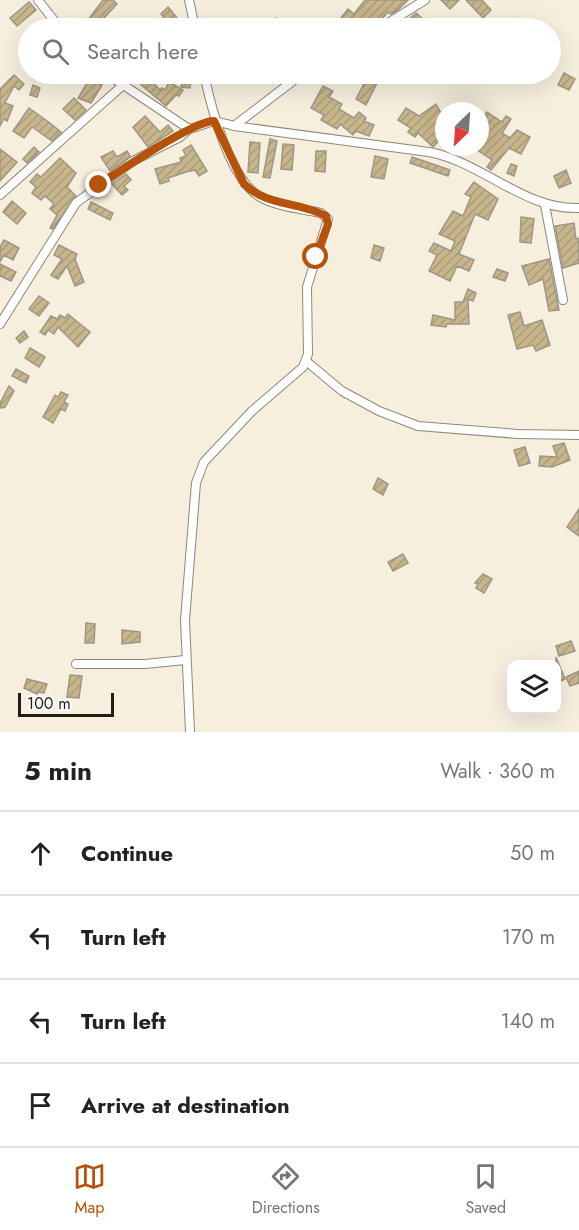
<!DOCTYPE html>
<meta charset="utf-8">
<style>
:root{--surface:#fff;--page:#f6f6f6;--text:#222;--muted:#767676;--line:#e0e0e0;--accent:#b45309}
body{margin:0;font-family:Jost,sans-serif;background:var(--page);color:var(--text)}
.controls{position:absolute;right:18px;bottom:18px;display:grid;overflow:hidden;border-radius:12px;box-shadow:0 6px 24px #0002}
.controls button{width:54px;height:54px;display:grid;place-items:center;padding:0;border:0;border-bottom:2px solid var(--line);background:var(--surface);color:var(--text);font:30px sans-serif}
.compass{position:absolute;left:435px;top:102px;width:54px;height:54px;border-radius:50%;background:var(--surface);box-shadow:0 6px 24px #0002;rotate:205deg}
.scale{position:absolute;left:18px;bottom:15px;width:96px;box-sizing:border-box;padding-left:6px;border:3px solid #201d17;border-top:0;font-size:16px;line-height:21px;white-space:nowrap;color:#201d17;-webkit-text-stroke:4px #fff;paint-order:stroke}
.stop{position:absolute;width:18px;height:18px;margin:-14px;border:4px solid #b45309;border-radius:50%;background:#fff}
.stop.end{background:#b45309;border-color:#fff;box-shadow:0 2px 6px #0008}
.list{margin:0;padding:0;list-style:none}
h2{display:flex;justify-content:space-between;align-items:center;height:78px;margin:0;padding:0 24px;font-size:26px}
h2 small{font-size:20px;font-weight:400;color:var(--muted)}
.list li{display:grid;grid-template-columns:39px 1fr auto;gap:18px;align-items:center;box-sizing:border-box;height:84px;padding:0 24px;border-top:2px solid var(--line)}
.list b{display:block;font-size:22px;white-space:nowrap}
.list em{font-size:20px;font-style:normal;color:var(--muted)}
.icon{flex:none;width:33px;height:33px;fill:none;stroke:currentColor;stroke-width:2;stroke-linecap:round;stroke-linejoin:round}
.map{position:relative;flex:none;width:579px;height:732px;overflow:hidden}
.search{position:absolute;background:var(--surface);box-shadow:0 6px 24px #0002;left:18px;right:18px;top:18px;height:66px;display:flex;align-items:center;gap:15px;box-sizing:border-box;padding:0 21px;border-radius:33px;color:var(--muted);font-size:22px}
.sheet{height:414px;background:var(--surface)}
nav{display:flex;justify-content:space-around;align-items:center;box-sizing:border-box;height:84px;border-top:2px solid var(--line);background:var(--surface);font-size:16px;color:var(--muted)}
nav a{display:grid;justify-items:center;gap:3px}
nav .on{color:var(--accent)}
.map>svg:first-child{display:block}
</style>
<div class="map">
<svg width="579" height="732" viewBox="0 0 579 732">
<defs>
<pattern id="building-hatch" width="6" height="6" patternUnits="userSpaceOnUse" patternTransform="scale(1.5)"><rect width="6" height="6" fill="#c7b58b"/><path d="M-1 1l2-2M0 6l6-6M5 7l2-2" fill="none" stroke="#ab9b77"/></pattern>
</defs>
<rect width="100%" height="100%" fill="#f6efde"/>
<!-- building -->
<g fill="url(#building-hatch)" stroke="#9d9787" stroke-width="1.5">
<path d="M 103,0 L 113,0 L 117,4 L 104,18 L 116,28 L 102,28 L 98,25 L 93,28 L 85,24 Z"/>
<path d="M 365,0 L 408,0 L 398,10 L 391,14 L 388,12 L 381,20 L 375,24 L 373,22 L 368,28 L 353,28 L 341,18 L 348,9 L 354,14 Z"/>
<path d="M 441,0 L 459,0 L 450,9 Z"/>
<path d="M 466,0 L 482,0 L 491,10 L 483,18 Z"/>
<path d="M 29,2 L 36,10 L 17,26 L 10,18 Z"/>
<path d="M 168,7 L 178,19 L 166,28 L 152,28 L 164,17 L 161,14 Z"/>
<path d="M 416,13 L 422,18 L 419,22 L 425,28 L 399,28 Z"/>
<path d="M 276,18 L 293,28 L 280,28 L 273,24 Z"/>
<path d="M 564,73 L 575,79 L 569,90 L 558,85 Z"/>
<path d="M 14,75 L 24,84 L 19,90 L 14,86 L 5,103 L 13,106 L 7,121 L 4,119 L 0,126 L 0,89 Z"/>
<path d="M 146,75 L 160,90 L 162,88 L 165,90 L 169,82 L 183,90 L 179,96 L 176,95 L 166,106 L 138,82 Z"/>
<path d="M 182,77 L 191,78 L 190,88 L 181,87 Z"/>
<path d="M 90,78 L 102,85 L 91,103 L 78,98 Z"/>
<path d="M 367,78 L 377,83 L 366,105 L 356,99 Z"/>
<path d="M 33,85 L 40,88 L 37,97 L 30,95 Z"/>
<path d="M 323,86 L 333,91 L 329,97 L 342,104 L 339,109 L 354,118 L 359,112 L 366,118 L 364,121 L 374,125 L 369,136 L 356,131 L 353,135 L 340,124 L 337,129 L 321,120 L 324,115 L 311,108 Z"/>
<path d="M 74,98 L 86,110 L 75,120 L 63,109 Z"/>
<path d="M 436,104 L 442,115 L 444,113 L 444,125 L 437,133 L 442,137 L 433,147 L 418,133 L 415,137 L 408,132 L 411,128 L 398,120 L 406,108 L 419,116 Z"/>
<path d="M 29,108 L 50,123 L 61,132 L 52,141 L 32,127 L 24,138 L 13,131 Z"/>
<path d="M 487,112 L 502,122 L 506,116 L 511,119 L 502,133 L 510,138 L 517,130 L 530,137 L 521,154 L 509,148 L 491,170 L 487,167 L 492,160 L 473,147 L 480,147 L 480,121 Z"/>
<path d="M 145,116 L 160,132 L 168,125 L 173,131 L 148,147 L 133,127 Z"/>
<path d="M 270,139 L 277,141 L 270,178 L 263,177 Z"/>
<path d="M 250,142 L 260,143 L 258,173 L 248,172 Z"/>
<path d="M 283,144 L 294,145 L 292,170 L 281,169 Z"/>
<path d="M 191,145 L 207,171 L 199,176 L 195,170 L 186,172 L 168,178 L 169,181 L 160,184 L 155,169 L 181,162 L 180,158 L 186,156 L 183,150 Z"/>
<path d="M 34,147 L 39,152 L 27,163 L 23,159 Z"/>
<path d="M 0,149 L 17,162 L 0,181 Z"/>
<path d="M 113,151 L 117,157 L 127,151 L 130,156 L 110,171 L 101,157 Z"/>
<path d="M 316,151 L 326,151 L 325,172 L 315,171 Z"/>
<path d="M 375,156 L 388,159 L 384,179 L 371,177 Z"/>
<path d="M 412,157 L 450,170 L 448,176 L 410,163 Z"/>
<path d="M 60,158 L 76,173 L 67,187 L 76,196 L 53,229 L 50,228 L 57,215 L 50,209 L 54,204 L 45,196 L 41,200 L 32,193 L 36,187 L 30,182 L 37,174 L 41,177 Z"/>
<path d="M 511,164 L 517,166 L 514,176 L 507,173 Z"/>
<path d="M 566,170 L 571,183 L 559,188 L 554,176 Z"/>
<path d="M 126,174 L 131,180 L 124,186 L 128,190 L 122,195 L 112,184 Z"/>
<path d="M 474,182 L 498,199 L 488,220 L 475,214 L 459,254 L 474,260 L 469,271 L 457,266 L 450,281 L 429,271 L 437,255 L 429,251 L 434,243 L 451,251 L 455,241 L 439,234 L 453,211 L 463,216 L 471,197 L 465,194 Z"/>
<path d="M 12,201 L 26,213 L 17,224 L 3,212 Z"/>
<path d="M 91,202 L 113,213 L 110,220 L 88,209 Z"/>
<path d="M 521,217 L 534,219 L 531,243 L 520,242 Z"/>
<path d="M 574,223 L 576,239 L 579,238 L 579,263 L 563,268 L 555,226 Z"/>
<path d="M 4,240 L 19,248 L 13,260 L 4,255 L 0,262 L 0,247 Z"/>
<path d="M 59,245 L 77,254 L 75,259 L 84,282 L 75,286 L 67,266 L 58,279 L 51,275 L 62,259 L 54,255 Z"/>
<path d="M 374,245 L 384,248 L 380,261 L 371,258 Z"/>
<path d="M 549,259 L 559,310 L 549,311 L 543,279 L 529,285 L 522,266 Z"/>
<path d="M 0,264 L 16,272 L 11,281 L 0,276 Z"/>
<path d="M 497,269 L 508,273 L 505,281 L 493,277 Z"/>
<path d="M 468,289 L 476,293 L 473,301 L 468,299 L 469,324 L 447,324 L 446,327 L 431,325 L 433,315 L 455,320 L 455,302 L 463,302 Z"/>
<path d="M 39,296 L 49,303 L 39,316 L 29,309 Z"/>
<path d="M 520,312 L 524,326 L 542,320 L 550,345 L 536,351 L 533,345 L 517,349 L 508,315 Z"/>
<path d="M 68,314 L 90,332 L 78,347 L 58,327 L 54,334 L 48,330 L 45,335 L 40,332 L 51,316 L 57,319 L 60,315 L 65,318 Z"/>
<path d="M 24,331 L 28,337 L 20,343 L 16,338 Z"/>
<path d="M 30,348 L 45,357 L 39,367 L 25,358 Z"/>
<path d="M 16,369 L 29,376 L 26,383 L 12,376 Z"/>
<path d="M 9,386 L 14,391 L 5,407 L 1,408 L 0,403 Z"/>
<path d="M 61,392 L 68,395 L 64,402 L 68,404 L 65,411 L 61,409 L 53,423 L 43,417 L 55,395 L 58,397 Z"/>
<path d="M 564,443 L 570,460 L 552,467 L 539,466 L 540,456 L 557,457 L 553,446 Z"/>
<path d="M 525,447 L 530,463 L 519,466 L 514,450 Z"/>
<path d="M 378,478 L 388,484 L 383,495 L 373,489 Z"/>
<path d="M 579,509 L 579,536 L 567,527 Z"/>
<path d="M 403,554 L 408,563 L 393,571 L 388,562 Z"/>
<path d="M 483,574 L 492,579 L 484,593 L 476,588 L 478,584 L 475,583 Z"/>
<path d="M 86,623 L 95,624 L 94,643 L 85,643 Z"/>
<path d="M 122,630 L 140,632 L 140,642 L 122,644 Z"/>
<path d="M 571,641 L 575,651 L 559,656 L 556,646 Z"/>
<path d="M 556,657 L 565,679 L 556,683 Z"/>
<path d="M 579,671 L 579,683 L 570,686 L 566,677 Z"/>
<path d="M 70,675 L 82,676 L 79,698 L 67,697 Z"/>
<path d="M 27,679 L 47,684 L 44,693 L 38,692 L 37,694 L 24,688 Z"/>
</g>
<g fill="none" stroke-linecap="round" stroke-linejoin="round">
<defs>
<g id="minor">
<path d="M 38,0 L 60,28"/>
<path d="M 189,0 L 195,28"/>
<path d="M 380,28 L 425,0"/>
<path d="M 107,74 L 189,129 C 214,123 205,118 234,126 L 429,152 C 482,162 524,210 579,208"/>
<path d="M 234,126 L 302,74"/>
<path d="M 0,195 L 123,85"/>
<path d="M 545,205 L 563,300"/>
<path d="M 0,324 L 76,203 L 133,161 L 180,137 L 189,129"/>
<path d="M 306,361 L 342,391 L 379,411 L 418,426 L 518,434 L 579,435"/>
<path d="M 76,664 L 145,664 L 185,660"/>
<path d="M 190,732 L 185,620 L 196,483 L 204,462 L 252,411 L 303,367 L 308,354 L 307,287 L 328,219 L 321,213 C 302,209 279,207 262,198 C 230,182 211,107 204,74"/>
</g>
</defs>
<!-- minor casing -->
<use href="#minor" stroke="#8f8879" stroke-width="10"/>
<!-- minor -->
<use href="#minor" stroke="#fff" stroke-width="8"/>
</g>
<g fill="none" stroke-linecap="round" stroke-linejoin="round">
<!-- route -->
<path stroke="#b45309" stroke-width="8" d="M 99,185 C 119,171 194,121 214,121 L 244,184 C 268,207 299,201 326,216 L 328,224 L 316,257"/>
</g>
</svg>
<div class="controls">
<button><svg class="icon" aria-label="layers" viewBox="0 0 24 24"><path d="M12 4l9 5-9 5-9-5zM3 14l9 5 9-5"/></svg></button>
</div>
<svg class="compass" viewBox="-18 -18 36 36"><path d="M0-13l5 13h-10z" fill="#e53935"/><path d="M0 13l5-13h-10z" fill="#767676"/></svg>
<div class="scale">100 m</div>
<div class="stop" style="left:316px;top:257px"></div>
<div class="stop end" style="left:99px;top:185px"></div>
<div class="search"><svg class="icon" aria-label="search" viewBox="0 0 24 24"><circle cx="10" cy="10" r="6"/><path d="M15 15l6 6"/></svg>Search here</div>
</div>
<section class="sheet">
<h2>5 min<small>Walk · 360 m</small></h2>
<ul class="list">
<li><svg class="icon" aria-label="ahead" viewBox="0 0 24 24"><path d="M12 20V5M6 11l6-6 6 6"/></svg><div><b>Continue</b></div><em>50 m</em></li>
<li><svg class="icon" aria-label="left" viewBox="0 0 24 24"><path d="M17 20v-9H6M10 6l-5 5 5 5"/></svg><div><b>Turn left</b></div><em>170 m</em></li>
<li><svg class="icon" aria-label="left" viewBox="0 0 24 24"><path d="M17 20v-9H6M10 6l-5 5 5 5"/></svg><div><b>Turn left</b></div><em>140 m</em></li>
<li><svg class="icon" aria-label="arrive" viewBox="0 0 24 24"><path d="M6 21V4h12l-3 4 3 4H6"/></svg><div><b>Arrive at destination</b></div></li>
</ul>
</section>
<nav>
<a class="on"><svg class="icon" aria-label="map" viewBox="0 0 24 24"><path d="M3 6l6-2 6 2 6-2v14l-6 2-6-2-6 2zM9 4v14M15 6v14"/></svg>Map</a>
<a><svg class="icon" aria-label="directions" viewBox="0 0 24 24"><path d="M12 3l9 9-9 9-9-9zM9 14v-3h6M13 9l2 2-2 2"/></svg>Directions</a>
<a><svg class="icon" aria-label="saved" viewBox="0 0 24 24"><path d="M7 4h10v16l-5-4-5 4z"/></svg>Saved</a>
</nav>
